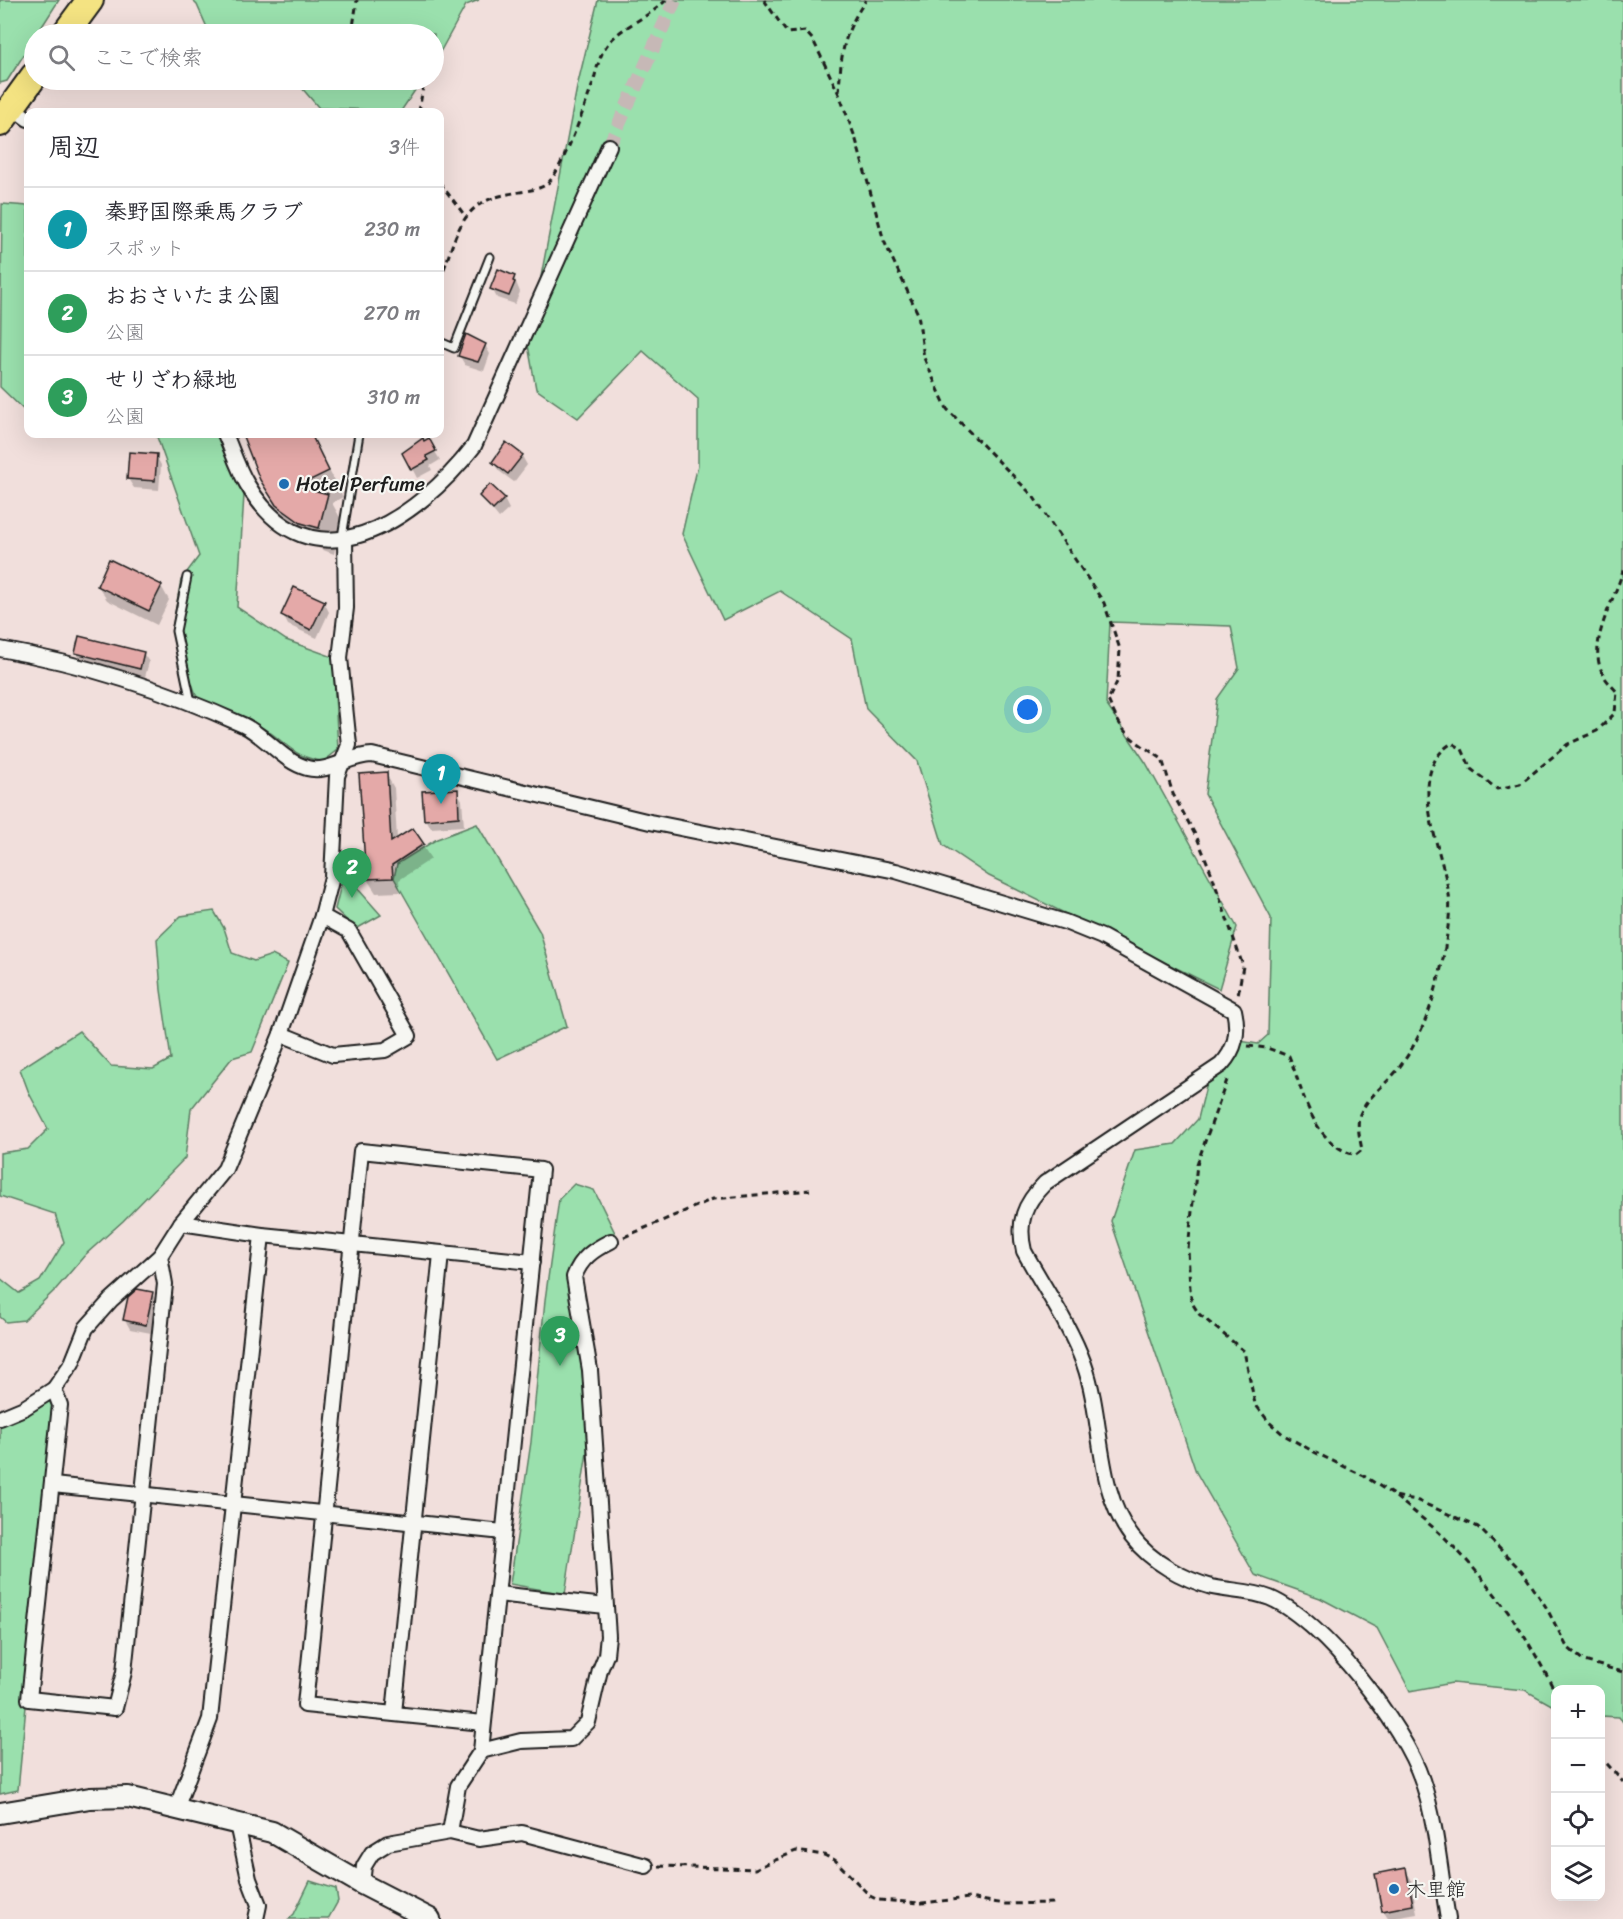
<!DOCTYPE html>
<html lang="ja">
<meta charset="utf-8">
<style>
:root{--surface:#fff;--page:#f2f2f3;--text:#2b2b33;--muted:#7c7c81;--line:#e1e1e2;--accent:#1f6fb2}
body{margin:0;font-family:Sriracha,"Klee One",sans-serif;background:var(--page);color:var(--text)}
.controls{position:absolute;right:18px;bottom:18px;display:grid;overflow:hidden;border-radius:12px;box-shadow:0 6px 24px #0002}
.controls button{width:54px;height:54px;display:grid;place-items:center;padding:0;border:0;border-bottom:2px solid var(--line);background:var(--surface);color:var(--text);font:30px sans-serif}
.you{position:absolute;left:1028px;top:710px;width:21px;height:21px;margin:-15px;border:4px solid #fff;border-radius:50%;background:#1a73e8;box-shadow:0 0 0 9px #1a73e833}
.badge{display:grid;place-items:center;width:39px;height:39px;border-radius:50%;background:var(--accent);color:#fff;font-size:20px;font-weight:700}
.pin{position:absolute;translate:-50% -50px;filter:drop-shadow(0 2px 3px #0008)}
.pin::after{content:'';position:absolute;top:32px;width:21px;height:18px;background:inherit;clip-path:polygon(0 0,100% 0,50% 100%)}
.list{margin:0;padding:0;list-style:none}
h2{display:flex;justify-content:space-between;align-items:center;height:78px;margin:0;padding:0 24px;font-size:26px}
h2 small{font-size:20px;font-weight:400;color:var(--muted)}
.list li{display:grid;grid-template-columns:39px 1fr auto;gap:18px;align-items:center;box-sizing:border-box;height:84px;padding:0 24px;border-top:2px solid var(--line)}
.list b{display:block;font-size:22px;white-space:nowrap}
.list p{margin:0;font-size:20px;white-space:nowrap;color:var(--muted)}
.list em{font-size:20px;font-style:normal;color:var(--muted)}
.icon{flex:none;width:33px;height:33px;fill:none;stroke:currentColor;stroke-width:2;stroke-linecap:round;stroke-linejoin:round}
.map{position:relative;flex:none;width:1623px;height:1919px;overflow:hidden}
.search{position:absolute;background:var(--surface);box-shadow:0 6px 24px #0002;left:24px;top:24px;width:420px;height:66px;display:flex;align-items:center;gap:15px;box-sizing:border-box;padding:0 21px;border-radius:33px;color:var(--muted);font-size:22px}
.panel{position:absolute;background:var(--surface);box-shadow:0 6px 24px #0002;left:24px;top:108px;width:420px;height:330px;border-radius:12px}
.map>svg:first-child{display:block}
</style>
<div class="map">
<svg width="1623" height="1919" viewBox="0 0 1623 1919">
<rect width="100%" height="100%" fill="#f1dfdc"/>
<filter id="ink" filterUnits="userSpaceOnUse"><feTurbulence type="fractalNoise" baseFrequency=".0167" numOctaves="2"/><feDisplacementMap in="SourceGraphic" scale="12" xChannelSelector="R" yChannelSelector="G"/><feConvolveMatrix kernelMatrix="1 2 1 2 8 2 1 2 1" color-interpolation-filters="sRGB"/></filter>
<g filter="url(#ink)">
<!-- green -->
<g fill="#9ae0ad" stroke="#5b7e64" stroke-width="1.5">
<path d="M 0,0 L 59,0 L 7,81 L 0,83 Z"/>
<path d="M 192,0 L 479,0 L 466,5 L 434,63 L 434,34 L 210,34 L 197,5 Z"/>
<path d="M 598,0 L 1623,0 L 1623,1722 L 1619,1717 L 1601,1716 L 1600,1690 L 1556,1690 L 1555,1707 L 1525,1690 L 1452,1683 L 1410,1691 L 1377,1628 L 1320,1598 L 1255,1575 L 1196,1472 L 1111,1221 L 1135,1150 L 1175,1144 L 1198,1119 L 1209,1074 L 1234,1040 L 1258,1044 L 1268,1035 L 1271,918 L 1205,794 L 1217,699 L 1239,668 L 1231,626 L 1110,622 L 1106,704 L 1146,763 L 1237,927 L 1219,989 L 989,876 L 943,845 L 917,761 L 866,709 L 852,639 L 780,591 L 723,620 L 682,534 L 698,465 L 698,399 L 643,351 L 578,418 L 536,389 L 528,345 L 577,87 Z"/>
<path d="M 295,80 L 422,80 L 401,111 L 319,108 Z"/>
<path d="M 2,204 L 28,206 L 28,414 L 0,387 Z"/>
<path d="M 156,434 L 217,434 L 244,495 L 237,607 L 286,640 L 333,657 L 338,750 L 324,761 C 292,759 285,739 259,726 C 240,715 218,708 198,700 L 172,629 L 181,580 L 199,556 Z"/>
<path d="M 477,824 L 540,932 L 567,1026 L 497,1059 L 394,878 L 397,864 L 437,839 Z"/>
<path d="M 344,873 L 381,915 L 356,929 L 335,909 Z"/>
<path d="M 214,911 L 224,928 L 232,953 L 254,961 L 272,955 L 288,963 L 252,1052 L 232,1058 L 191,1109 L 185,1158 L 123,1221 L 85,1255 L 56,1289 L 24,1320 L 6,1322 L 0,1317 L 0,1278 L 19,1293 L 40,1281 L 64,1242 L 55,1214 L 0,1196 L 0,1153 L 28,1149 L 48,1129 L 29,1093 L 20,1069 L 79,1031 L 111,1066 L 153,1069 L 171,1059 L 161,990 L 157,939 L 181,916 Z"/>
<path d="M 574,1184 L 594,1190 L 616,1235 L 594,1245 L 571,1276 L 590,1433 L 565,1594 L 510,1584 L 531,1442 L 545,1300 L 559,1199 Z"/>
<path d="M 49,1398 L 55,1404 L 18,1790 L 0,1794 L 0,1425 L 33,1410 Z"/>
<path d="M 310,1881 L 336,1889 L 338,1901 L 328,1919 L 289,1919 L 294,1914 Z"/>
</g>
<!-- shadow -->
<g fill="#0003">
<path d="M 514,277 L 520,292 L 515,304 L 497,298 L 492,289 Z"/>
<path d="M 485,345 L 490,354 L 484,371 L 465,365 L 459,355 Z"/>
<path d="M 244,434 L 310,434 L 343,497 L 332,503 L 342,521 L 334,554 L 310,545 L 292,531 L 283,520 L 268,493 Z"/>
<path d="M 428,440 L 440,460 L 430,466 L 432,470 L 417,478 L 404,453 Z"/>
<path d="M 156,456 L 161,465 L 159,490 L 134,488 L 128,479 Z"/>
<path d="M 522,456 L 527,465 L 514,482 L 499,471 L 493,462 Z"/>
<path d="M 481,496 L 504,499 L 509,509 L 499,518 Z"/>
<path d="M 98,586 L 161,586 L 169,600 L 157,625 L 107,600 Z"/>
<path d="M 324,602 L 329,612 L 317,638 L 288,625 L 283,615 Z"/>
<path d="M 76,653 L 143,653 L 149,662 L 145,677 L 82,662 Z"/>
<path d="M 386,774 L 394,788 L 397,839 L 422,845 L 431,859 L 399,880 L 400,892 L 376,893 L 367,879 Z"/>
<path d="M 457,791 L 462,800 L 464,826 L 431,828 L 426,819 Z"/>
<path d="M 152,1293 L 157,1303 L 151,1333 L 130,1329 L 125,1320 Z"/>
<path d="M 1405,1870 L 1411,1879 L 1417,1914 L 1389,1919 L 1383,1910 Z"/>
</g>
<!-- building -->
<g fill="#e4a9a8" stroke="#1c1c1c" stroke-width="1.5">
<path d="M 498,269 L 515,276 L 513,281 L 515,282 L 509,296 L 490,289 Z"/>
<path d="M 466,334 L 486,344 L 478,362 L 458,356 Z"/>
<path d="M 242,434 L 311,434 L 329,471 L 298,486 L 328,494 L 319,528 L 301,523 L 276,505 L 260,480 Z"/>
<path d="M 423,438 L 424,441 L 429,438 L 436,451 L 426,456 L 429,460 L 411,470 L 402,453 Z"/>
<path d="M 506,442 L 523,455 L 508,474 L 492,462 Z"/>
<path d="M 129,452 L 157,454 L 155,481 L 127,479 Z"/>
<path d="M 490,484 L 505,498 L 493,510 L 479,496 Z"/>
<path d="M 109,559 L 162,585 L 149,611 L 97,586 Z"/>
<path d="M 294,587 L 325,601 L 311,630 L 281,615 Z"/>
<path d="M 79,636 L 144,652 L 140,669 L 75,653 Z"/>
<path d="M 387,772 L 391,842 L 413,828 L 424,844 L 392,865 L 393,878 L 366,879 L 359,774 Z"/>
<path d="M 458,789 L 459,817 L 424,820 L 422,791 Z"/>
<path d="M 137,1289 L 153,1292 L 146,1325 L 123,1320 L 128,1297 Z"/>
<path d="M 1406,1868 L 1413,1905 L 1382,1911 L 1375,1874 Z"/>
</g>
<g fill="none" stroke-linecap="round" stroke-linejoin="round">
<!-- street-tunnel -->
<path stroke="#c6b8b6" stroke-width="14" stroke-dasharray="14 7" stroke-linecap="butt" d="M 609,146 L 675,0"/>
<defs>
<g id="lane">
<path d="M 440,342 L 454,348 L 490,257"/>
<path d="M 342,537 L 359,434"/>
<path d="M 187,577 L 176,631 L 191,702"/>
</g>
<g id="street">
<path d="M 12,107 L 28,119"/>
<path d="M 225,434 C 232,450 238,469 247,484 C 311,594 418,519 474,446 L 609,146"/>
<path d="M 0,649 C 83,664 166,690 243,725 C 266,736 282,761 307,768 C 329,774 349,755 372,755 L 650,822 L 896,871 L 1065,922 L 1102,937 L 1234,1010 C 1239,1032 1236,1049 1221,1065 L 1045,1183 C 1024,1204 1017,1222 1024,1251 C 1044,1288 1070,1325 1084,1364 C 1104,1420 1095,1489 1132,1537 C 1151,1562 1183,1579 1212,1587 C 1231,1591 1253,1591 1270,1598 C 1324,1621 1404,1726 1422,1780 C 1437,1824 1440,1874 1448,1919"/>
<path d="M 281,1034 L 333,1055 L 385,1050 L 409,1036 L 349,931 L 322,916"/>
<path d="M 181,1223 L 262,1235 L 532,1262"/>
<path d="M 54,1389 L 60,1405 L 29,1699 L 115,1708 L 124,1672 L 165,1284 L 160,1256"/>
<path d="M 0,1418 L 24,1408 L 54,1389 L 72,1363 L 86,1328 L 111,1300 L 160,1256 L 181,1223 L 225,1169 L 281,1034 L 322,916 L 332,877 L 337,776 L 349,745 L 340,658 L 346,608 L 345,540"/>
<path d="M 53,1485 L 503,1532"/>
<path d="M 498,1594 L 605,1606"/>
<path d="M 394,1713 L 441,1254"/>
<path d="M 481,1751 L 541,1170 L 361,1151 L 305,1705 L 483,1723"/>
<path d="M 176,1809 L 210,1719 L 262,1235"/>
<path d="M 237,1824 L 249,1879 L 259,1905 L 256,1919"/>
<path d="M 450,1832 L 458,1786 L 481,1751 L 521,1741 L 571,1739 L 588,1722 L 600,1670 L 606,1655 L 608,1636 L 590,1370 L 574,1277 C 581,1258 593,1250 611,1241"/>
<path d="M 362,1884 L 364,1866 L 372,1853 L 388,1843 L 450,1832 L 479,1839 L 522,1833 L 646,1866"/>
</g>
<path id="secondary" d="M 0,1813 L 90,1798 L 128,1797 L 272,1832 L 362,1884 L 430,1919"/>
<g id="highway">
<path d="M 65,34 L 90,0"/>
<path d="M 0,123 L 34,76"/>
</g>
</defs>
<!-- lane casing -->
<use href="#lane" stroke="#1c1c1c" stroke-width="11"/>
<!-- street casing -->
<use href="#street" stroke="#1c1c1c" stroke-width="18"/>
<!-- secondary casing -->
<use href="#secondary" stroke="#1c1c1c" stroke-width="24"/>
<!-- highway casing -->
<use href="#highway" stroke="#1c1c1c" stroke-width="30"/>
<!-- path -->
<g stroke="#1c1c1c" stroke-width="3" stroke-dasharray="6 4.5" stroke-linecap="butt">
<path d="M 764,0 L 787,33 L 805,31 L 813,40 L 839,94 L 856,140 L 884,241 L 918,314 L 924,358 L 947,409 L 1033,496 L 1104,603 L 1120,649 L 1118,680 L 1108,700 C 1125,739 1129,736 1162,759 L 1173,794 L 1198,840 L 1211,872 L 1243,966 L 1238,995"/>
<path d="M 352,34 L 357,0"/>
<path d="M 365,80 L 368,80"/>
<path d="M 839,92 C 841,53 843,33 866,0"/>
<path d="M 419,112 L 424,80"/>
<path d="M 440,183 L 466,217"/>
<path d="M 440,279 C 449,259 453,234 467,216 C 490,186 536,197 549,182 C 564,165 584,109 592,86 C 596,74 598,59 605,48 C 619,26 648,19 666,0"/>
<path d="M 1248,1046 L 1267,1048 L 1289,1056 C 1304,1093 1312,1144 1356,1155 L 1362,1150 C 1360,1139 1356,1124 1360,1114 C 1369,1094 1389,1083 1401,1065 C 1426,1032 1440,981 1446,941 C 1448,927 1451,909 1449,895 C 1443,850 1403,773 1452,743 L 1462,749 L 1471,769 L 1497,789 L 1520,784 L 1568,744 L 1597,731 L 1615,713 L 1617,692 C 1613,687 1606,681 1603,674 C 1586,642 1615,601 1623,570"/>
<path d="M 1227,1080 L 1197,1164 L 1188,1249 L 1190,1289 L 1192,1303 L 1199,1314 L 1244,1351 L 1255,1404 L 1269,1422 L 1284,1435 L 1316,1453 L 1364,1476 L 1395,1496 L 1416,1500 L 1478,1527 L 1522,1571 L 1546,1607 L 1567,1647 L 1584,1661 L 1623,1672"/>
<path d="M 624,1237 L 713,1199 L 810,1190"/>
<path d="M 1396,1497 C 1414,1512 1433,1526 1449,1542 C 1493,1586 1530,1639 1556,1694"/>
<path d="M 1600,1756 L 1623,1782"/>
<path d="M 659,1866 L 755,1869 L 796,1851 L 824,1855 L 835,1860 L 870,1896 L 878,1900 L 922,1903 L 969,1898 L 1005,1904 L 1053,1903"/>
</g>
<!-- lane -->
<use href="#lane" stroke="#f6f6f2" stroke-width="7"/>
<!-- street -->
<use href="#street" stroke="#f6f6f2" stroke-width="14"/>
<!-- secondary -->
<use href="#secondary" stroke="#f6f6f2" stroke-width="20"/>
<!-- highway -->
<use href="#highway" stroke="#f4e382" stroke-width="26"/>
</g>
</g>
<!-- markers -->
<g fill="#1f6fb2" stroke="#f6f6f2" stroke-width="2">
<circle cx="284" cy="484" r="6"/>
<circle cx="1394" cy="1889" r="6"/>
</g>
<g text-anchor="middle" stroke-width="4.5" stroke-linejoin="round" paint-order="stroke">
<!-- poi labels -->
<g font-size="20" fill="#1c1c1c" stroke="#f6f6f2" text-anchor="start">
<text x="296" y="491">Hotel Perfume</text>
<text x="1406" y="1896">木里館</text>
</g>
</g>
</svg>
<div class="controls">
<button>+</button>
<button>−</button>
<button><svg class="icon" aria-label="locate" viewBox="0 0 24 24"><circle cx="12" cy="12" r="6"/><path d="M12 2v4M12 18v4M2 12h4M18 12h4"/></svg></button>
<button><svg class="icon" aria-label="layers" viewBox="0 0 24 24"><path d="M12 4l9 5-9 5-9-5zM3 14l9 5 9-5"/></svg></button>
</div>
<div class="you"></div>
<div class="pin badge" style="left:441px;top:804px;background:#0f9aa8">1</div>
<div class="pin badge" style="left:352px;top:898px;background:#2e9e5b">2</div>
<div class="pin badge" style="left:560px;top:1366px;background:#2e9e5b">3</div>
<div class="search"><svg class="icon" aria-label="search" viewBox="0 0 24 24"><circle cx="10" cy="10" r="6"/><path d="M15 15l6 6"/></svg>ここで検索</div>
<section class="panel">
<h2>周辺<small>3件</small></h2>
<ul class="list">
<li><span class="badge" style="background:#0f9aa8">1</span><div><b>秦野国際乗馬クラブ</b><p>スポット</p></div><em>230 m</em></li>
<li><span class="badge" style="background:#2e9e5b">2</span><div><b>おおさいたま公園</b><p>公園</p></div><em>270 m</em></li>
<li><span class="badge" style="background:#2e9e5b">3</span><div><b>せりざわ緑地</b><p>公園</p></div><em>310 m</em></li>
</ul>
</section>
</div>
